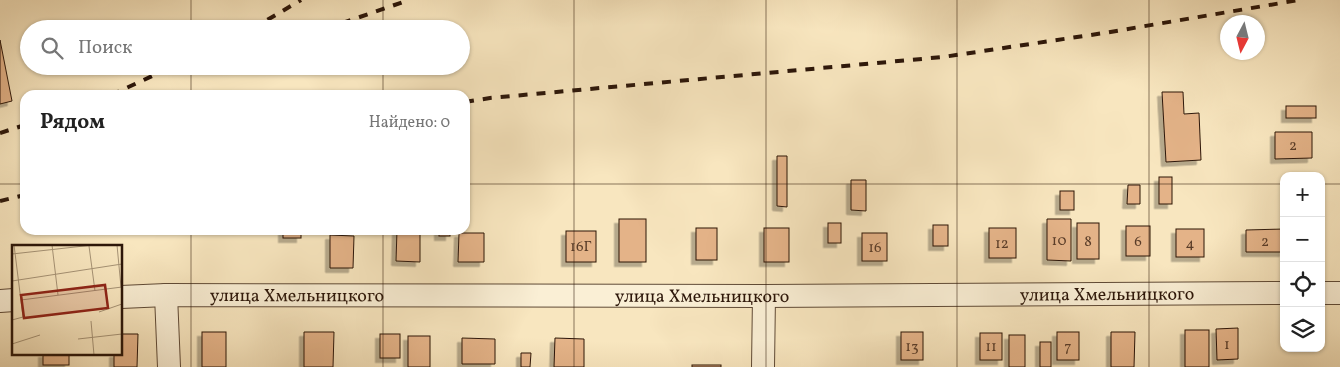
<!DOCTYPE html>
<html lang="ru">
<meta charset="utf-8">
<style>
:root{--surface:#fff;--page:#f6f6f6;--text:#222;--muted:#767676;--line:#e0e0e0}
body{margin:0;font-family:Vollkorn,serif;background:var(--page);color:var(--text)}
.controls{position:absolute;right:15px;bottom:15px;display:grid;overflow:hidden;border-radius:10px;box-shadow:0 1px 4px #0004}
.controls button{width:45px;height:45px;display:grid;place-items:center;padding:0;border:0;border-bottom:1px solid var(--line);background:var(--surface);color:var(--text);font:25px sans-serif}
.compass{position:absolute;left:1220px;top:15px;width:45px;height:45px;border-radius:50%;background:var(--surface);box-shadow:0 1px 4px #0004;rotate:187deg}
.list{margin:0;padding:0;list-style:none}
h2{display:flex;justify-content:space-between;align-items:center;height:65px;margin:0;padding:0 20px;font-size:21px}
h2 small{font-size:16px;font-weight:400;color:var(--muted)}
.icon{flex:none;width:28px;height:28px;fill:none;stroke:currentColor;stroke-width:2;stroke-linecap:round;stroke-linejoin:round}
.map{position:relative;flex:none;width:1340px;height:367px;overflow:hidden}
.search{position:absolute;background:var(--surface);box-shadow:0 1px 4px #0004;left:20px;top:20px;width:450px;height:55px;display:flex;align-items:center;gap:12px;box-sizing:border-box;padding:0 18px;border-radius:28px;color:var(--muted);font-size:19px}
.panel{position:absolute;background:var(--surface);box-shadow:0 1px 4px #0004;left:20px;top:90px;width:450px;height:145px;border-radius:15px}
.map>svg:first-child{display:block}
</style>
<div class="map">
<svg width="1340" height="367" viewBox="0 0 1340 367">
<defs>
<filter id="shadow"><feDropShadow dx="-4.5" dy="4.5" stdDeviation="0" flood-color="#0004"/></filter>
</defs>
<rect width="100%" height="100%" fill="#f8e6bf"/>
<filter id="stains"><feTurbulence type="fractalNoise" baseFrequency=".004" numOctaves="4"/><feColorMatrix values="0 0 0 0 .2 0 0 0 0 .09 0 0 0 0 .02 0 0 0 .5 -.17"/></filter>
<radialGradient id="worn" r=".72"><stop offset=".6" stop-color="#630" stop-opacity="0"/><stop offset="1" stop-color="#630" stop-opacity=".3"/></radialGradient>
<!-- building -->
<g fill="#e4b388" stroke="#2c1609" filter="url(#shadow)">
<path d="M 0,40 L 12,101 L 0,104 Z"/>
<path d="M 1162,92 L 1183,92 L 1184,114 L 1199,113 L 1201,160 L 1166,162 Z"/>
<rect x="1286" y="106" width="30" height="12"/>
<path d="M 1275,132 L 1312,132 L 1312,158 L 1275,159 Z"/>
<path d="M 777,156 L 787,156 L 787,207 L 777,206 Z"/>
<rect x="1159" y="177" width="13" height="27"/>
<path d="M 851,180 L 866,180 L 866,211 L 851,210 Z"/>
<path d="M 1128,185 L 1140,185 L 1140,204 L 1127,204 Z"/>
<rect x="1060" y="191" width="14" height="19"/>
<rect x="619" y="219" width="27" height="43"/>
<path d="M 1047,219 L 1071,219 L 1071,261 L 1047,260 Z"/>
<rect x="828" y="223" width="13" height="20"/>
<rect x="1077" y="223" width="22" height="36"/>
<rect x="933" y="225" width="15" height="21"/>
<rect x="1126" y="226" width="24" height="30"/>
<rect x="696" y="228" width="21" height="32"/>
<rect x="764" y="228" width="25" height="34"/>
<rect x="989" y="228" width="27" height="30"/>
<rect x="1176" y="229" width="28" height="28"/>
<path d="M 1284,229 L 1284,252 L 1246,252 L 1246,230 Z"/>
<rect x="283" y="230" width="18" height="8"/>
<path d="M 397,230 L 420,230 L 420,262 L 396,261 Z"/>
<rect x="439" y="230" width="11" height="6"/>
<rect x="566" y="231" width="30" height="31"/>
<path d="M 459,233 L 484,233 L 484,262 L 458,262 Z"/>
<rect x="862" y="233" width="25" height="28"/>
<path d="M 330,235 L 354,236 L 353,268 L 330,268 Z"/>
<path d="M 1238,328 L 1238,359 L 1217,360 L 1216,329 Z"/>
<rect x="1185" y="330" width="24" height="37"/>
<rect x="202" y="332" width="24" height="35"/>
<path d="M 304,332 L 334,332 L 333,367 L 304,367 Z"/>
<rect x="901" y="332" width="22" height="28"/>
<rect x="1057" y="332" width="22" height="28"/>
<path d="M 1111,332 L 1135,332 L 1134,367 L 1111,367 Z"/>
<rect x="980" y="333" width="22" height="27"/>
<path d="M 121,334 L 138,334 L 137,367 L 114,367 L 114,353 L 121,353 Z"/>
<rect x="380" y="334" width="20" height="24"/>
<rect x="1009" y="335" width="16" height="32"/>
<rect x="408" y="336" width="22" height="31"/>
<path d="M 462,338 L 495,339 L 495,364 L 462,364 Z"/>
<path d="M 555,338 L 584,339 L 584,367 L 554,367 Z"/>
<rect x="1040" y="342" width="11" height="25"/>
<rect x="43" y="353" width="26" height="12"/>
<path d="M 521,353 L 531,353 L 530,367 L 521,367 Z"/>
<rect x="692" y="365" width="29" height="2"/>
</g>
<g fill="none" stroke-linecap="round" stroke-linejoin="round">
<defs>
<g id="minor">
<path d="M 1321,293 L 1340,293"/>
<path d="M 166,295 L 169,367"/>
<path id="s1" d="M 121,297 L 166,295 L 764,296 L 1284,293"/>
<path d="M 0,301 L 14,300"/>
<path d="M 763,367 L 764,296"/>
</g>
</defs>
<!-- minor casing -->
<use href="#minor" stroke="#5f4a36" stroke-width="24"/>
<!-- minor -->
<use href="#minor" stroke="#faefd5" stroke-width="22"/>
<!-- rail -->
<g stroke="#2c1609" stroke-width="4" stroke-dasharray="9 9" stroke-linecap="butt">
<path d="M 252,29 L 301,0"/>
<path d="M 325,29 L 409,0"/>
<path d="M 111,95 L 174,66"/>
<path d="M 465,102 L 490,98 L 943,57 L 1104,33 L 1299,0"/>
<path d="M 0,133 L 25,125"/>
<path d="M 0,201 L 25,195"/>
</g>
</g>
<!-- grid -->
<path fill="none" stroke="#2c1609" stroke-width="1" stroke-opacity="0.55" d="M 191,0 L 191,29M 383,0 L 383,29M 574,0 L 574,367M 766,0 L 766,367M 957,0 L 957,367M 1149,0 L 1149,367M 191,66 L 191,95M 383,66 L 383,95M 0,184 L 25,184M 465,184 L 1284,184M 1321,184 L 1340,184M 191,230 L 191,367M 383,230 L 383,367"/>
<g text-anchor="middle" stroke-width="4" stroke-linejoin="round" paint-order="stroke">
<!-- number labels -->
<g font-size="15" fill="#5a3d29">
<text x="1293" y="150">2</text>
<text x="1059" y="245">10</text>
<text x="1088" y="246">8</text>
<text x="1138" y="246">6</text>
<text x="1265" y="246">2</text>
<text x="1002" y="248">12</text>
<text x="1190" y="248">4</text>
<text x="581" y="251">16Г</text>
<text x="875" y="252">16</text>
<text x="1227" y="349">1</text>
<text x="912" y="351">13</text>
<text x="991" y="351">11</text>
<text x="1068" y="351">7</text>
</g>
<!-- street labels -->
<g font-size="18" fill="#2c1609" stroke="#faefd5">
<text dy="6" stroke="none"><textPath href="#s1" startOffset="986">улица Хмельницкого</textPath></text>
<text dy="6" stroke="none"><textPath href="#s1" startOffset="176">улица Хмельницкого</textPath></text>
<text dy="6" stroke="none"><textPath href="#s1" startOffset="581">улица Хмельницкого</textPath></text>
</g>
</g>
<!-- overview -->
<g transform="translate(12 245)">
<rect width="110" height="110" fill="#f8e6bf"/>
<path fill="none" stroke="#a69376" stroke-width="1" d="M 40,0 L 46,50M 105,0 L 109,42M 77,1 L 83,46M 0,9 L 81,0M 0,36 L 110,19M 9,55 L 110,42M 87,67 L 110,59M 0,75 L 11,72 L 2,0M 79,76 L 82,110M 66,94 L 110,89M 0,99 L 28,90"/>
<path fill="#8f2418" fill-opacity="0.15" stroke="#8f2418" stroke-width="2.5" d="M 93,40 L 96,63 L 12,73 L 9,50 Z"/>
<rect width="110" height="110" fill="none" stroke="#2c1609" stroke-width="2.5"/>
</g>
<rect width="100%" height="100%" filter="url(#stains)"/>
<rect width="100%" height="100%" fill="url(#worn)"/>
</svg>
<div class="controls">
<button>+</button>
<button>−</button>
<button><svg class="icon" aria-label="locate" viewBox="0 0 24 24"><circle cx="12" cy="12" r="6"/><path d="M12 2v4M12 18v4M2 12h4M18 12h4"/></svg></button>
<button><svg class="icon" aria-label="layers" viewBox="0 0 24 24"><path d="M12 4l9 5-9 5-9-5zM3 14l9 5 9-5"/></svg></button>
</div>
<svg class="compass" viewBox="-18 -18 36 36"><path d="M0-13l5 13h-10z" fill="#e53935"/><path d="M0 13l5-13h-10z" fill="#767676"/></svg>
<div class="search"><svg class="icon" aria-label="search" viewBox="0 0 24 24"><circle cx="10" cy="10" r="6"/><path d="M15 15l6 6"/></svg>Поиск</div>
<section class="panel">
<h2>Рядом<small>Найдено: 0</small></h2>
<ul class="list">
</ul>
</section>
</div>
